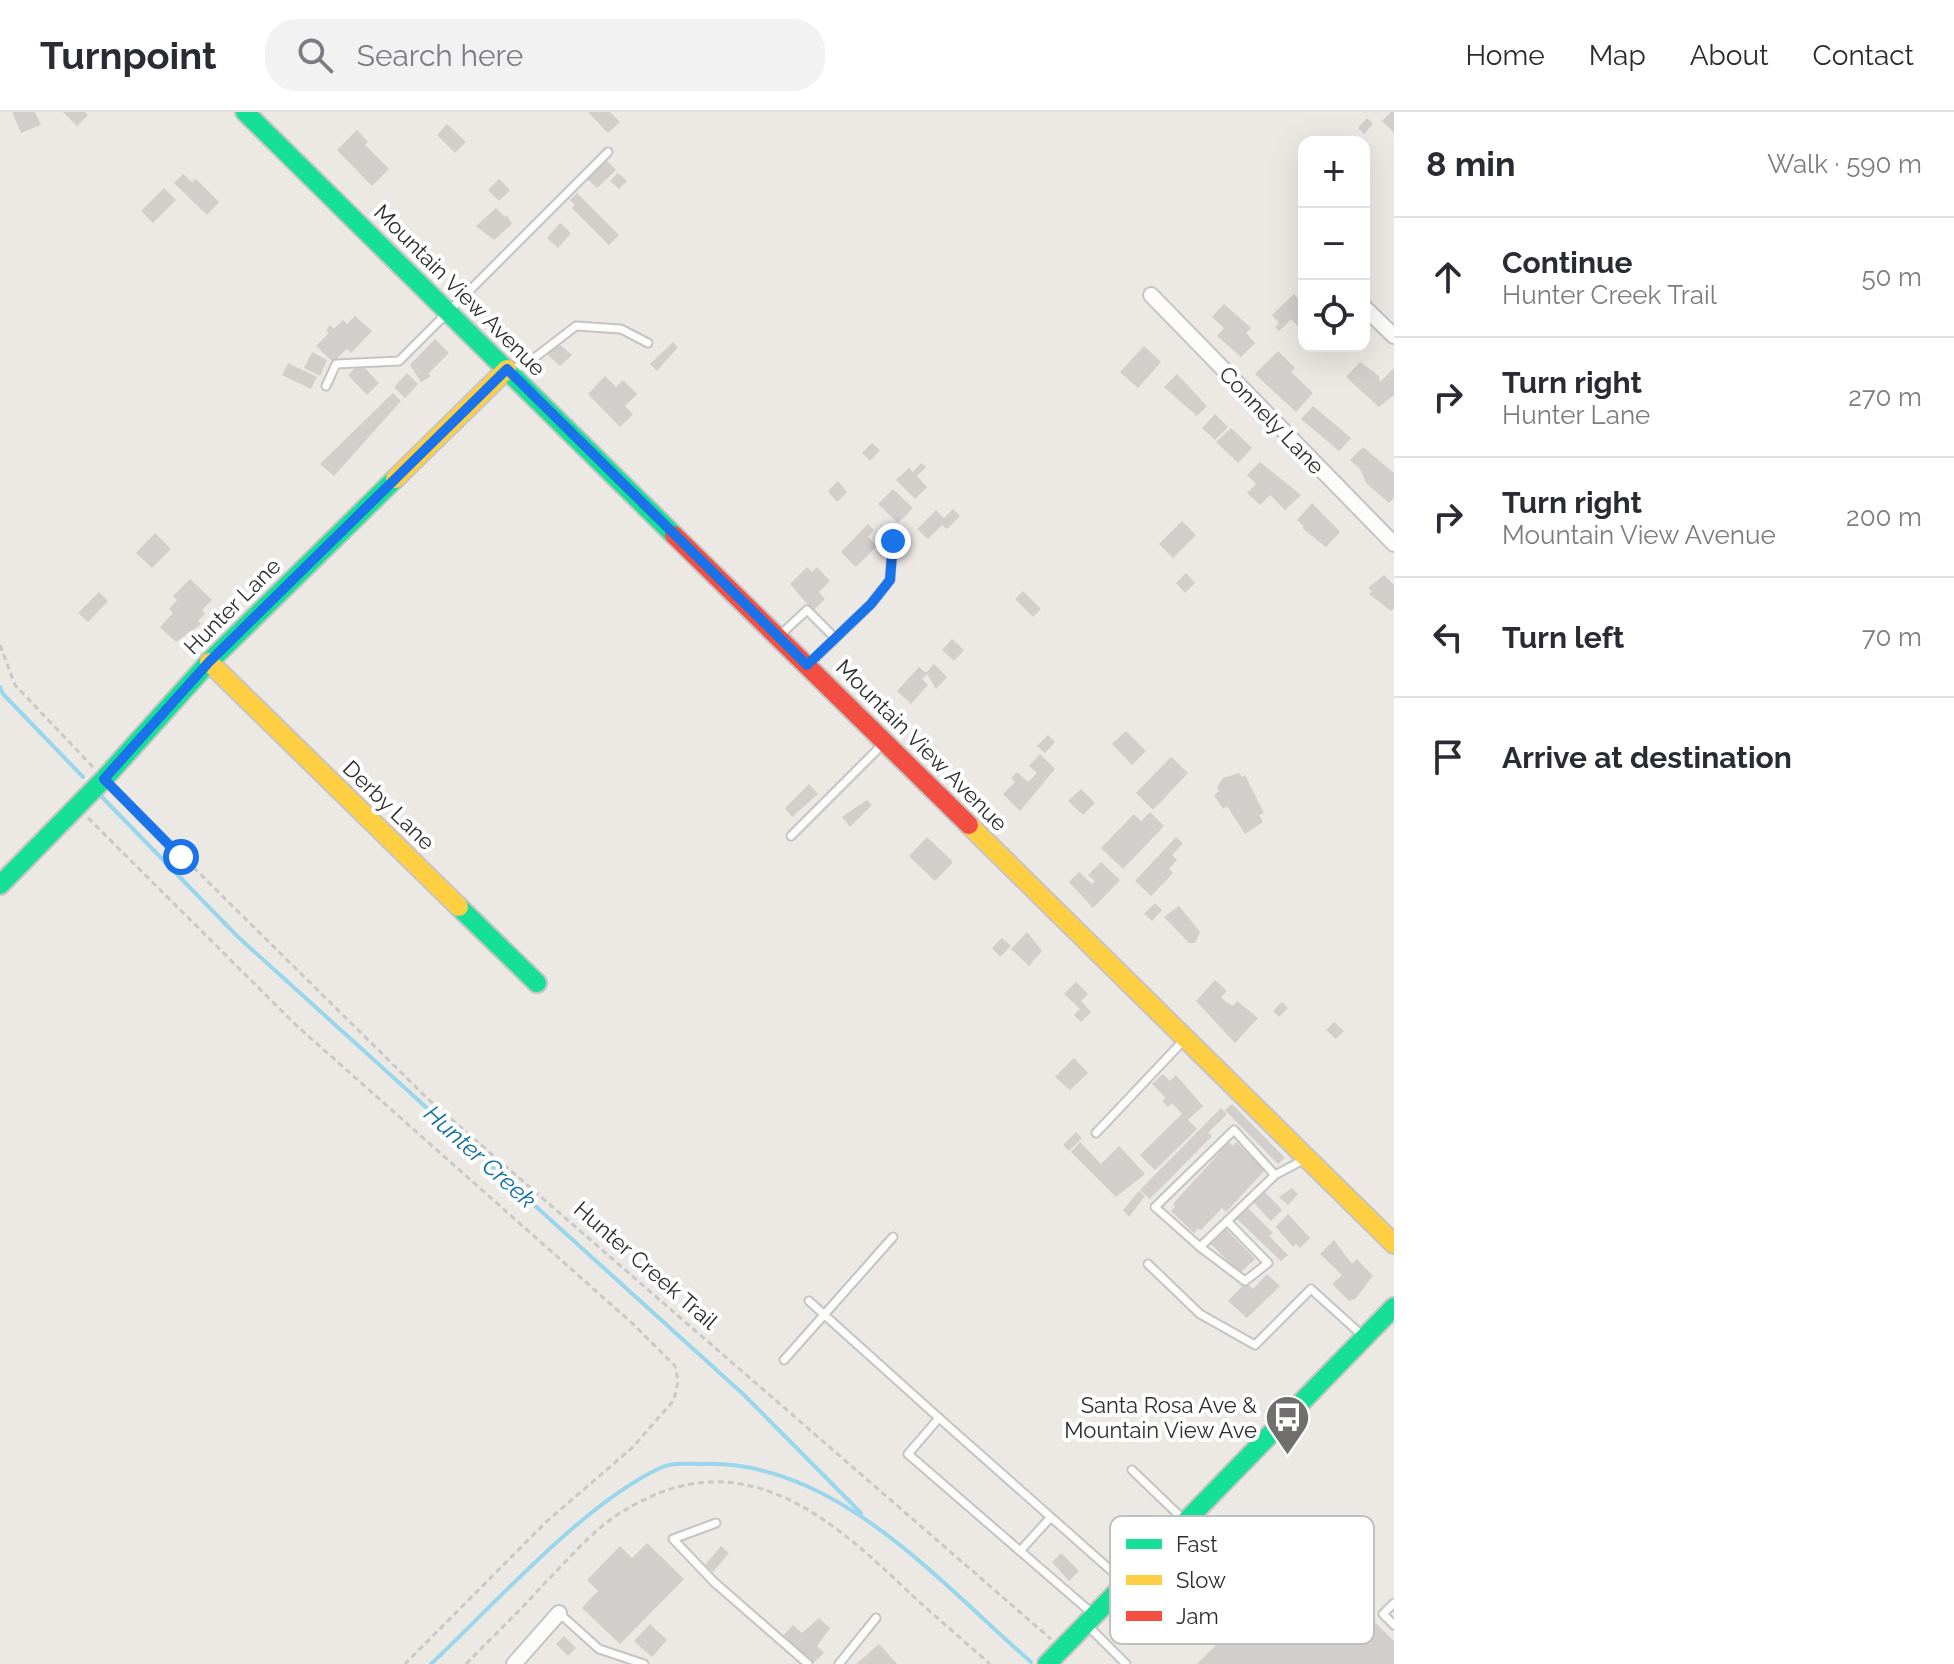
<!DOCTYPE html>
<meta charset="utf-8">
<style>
:root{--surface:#fff;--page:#f2f2f3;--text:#2b2b33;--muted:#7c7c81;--line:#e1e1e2}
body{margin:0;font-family:Raleway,sans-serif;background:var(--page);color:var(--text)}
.controls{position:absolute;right:24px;top:24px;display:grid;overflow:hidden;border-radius:16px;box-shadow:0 8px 32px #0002}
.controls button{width:72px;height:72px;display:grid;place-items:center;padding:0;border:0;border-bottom:2px solid var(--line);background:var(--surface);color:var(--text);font:40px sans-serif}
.stop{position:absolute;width:24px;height:24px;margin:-18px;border:6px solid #1a73e8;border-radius:50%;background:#fff}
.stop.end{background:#1a73e8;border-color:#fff;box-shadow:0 2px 8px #0008}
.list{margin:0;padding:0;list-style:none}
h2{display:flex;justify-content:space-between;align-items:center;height:104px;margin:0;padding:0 32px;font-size:34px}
h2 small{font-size:26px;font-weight:400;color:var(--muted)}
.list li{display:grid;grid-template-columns:52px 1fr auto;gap:24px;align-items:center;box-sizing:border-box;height:120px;padding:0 32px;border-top:2px solid var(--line)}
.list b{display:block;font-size:30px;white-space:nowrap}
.list p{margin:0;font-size:26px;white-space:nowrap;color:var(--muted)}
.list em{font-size:26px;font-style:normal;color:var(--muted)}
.icon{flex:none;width:44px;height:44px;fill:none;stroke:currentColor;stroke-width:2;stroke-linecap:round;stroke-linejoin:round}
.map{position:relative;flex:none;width:1394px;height:1552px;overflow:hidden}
header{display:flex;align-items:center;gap:48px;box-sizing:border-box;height:112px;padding:0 40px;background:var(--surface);border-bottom:2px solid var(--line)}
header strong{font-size:38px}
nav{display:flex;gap:44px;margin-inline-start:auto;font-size:28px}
.search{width:560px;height:72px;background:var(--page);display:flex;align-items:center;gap:20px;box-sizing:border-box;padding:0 28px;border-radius:32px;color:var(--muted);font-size:30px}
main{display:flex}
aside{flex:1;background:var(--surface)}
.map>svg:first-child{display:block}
</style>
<header>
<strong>Turnpoint</strong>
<div class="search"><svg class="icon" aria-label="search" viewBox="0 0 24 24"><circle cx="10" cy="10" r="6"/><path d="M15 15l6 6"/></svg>Search here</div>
<nav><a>Home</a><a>Map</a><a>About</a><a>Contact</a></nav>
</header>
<main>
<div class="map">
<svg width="1394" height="1552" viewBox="0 0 1394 1552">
<rect width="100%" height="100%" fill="#ece8e4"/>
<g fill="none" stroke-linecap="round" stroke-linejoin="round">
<!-- stream -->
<g stroke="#99d6ec" stroke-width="4">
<path d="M 0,575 L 3,582 L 83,665"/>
<path d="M 102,685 L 237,824 L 743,1282 L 861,1401"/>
<path d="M 431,1552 C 496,1491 582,1393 660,1356 C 672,1350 690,1352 702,1352 C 835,1347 939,1470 1031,1550"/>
</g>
</g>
<!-- building -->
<g fill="#d1cecb">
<path d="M 12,0 L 35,0 L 41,13 L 21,21 Z"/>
<path d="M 63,0 L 85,0 L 88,3 L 77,14 Z"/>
<path d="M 588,0 L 610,0 L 620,10 L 608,21 Z"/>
<path d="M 1391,0 L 1394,0 L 1394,21 L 1382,9 Z"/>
<path d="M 1367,6 L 1373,12 L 1364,22 L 1358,16 Z"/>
<path d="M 447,12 L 466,30 L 455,41 L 437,23 Z"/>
<path d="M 357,18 L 368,30 L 365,33 L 389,57 L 372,74 L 337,38 Z"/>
<path d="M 605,47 L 616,58 L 597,76 L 586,66 Z"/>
<path d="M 618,61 L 627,69 L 619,77 L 610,69 Z"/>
<path d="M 183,62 L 192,70 L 196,67 L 219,90 L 207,103 L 174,71 Z"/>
<path d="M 499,67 L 510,78 L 499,89 L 488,78 Z"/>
<path d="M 164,76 L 176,88 L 153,111 L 141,99 Z"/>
<path d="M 577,81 L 619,123 L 609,133 L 572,96 L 575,93 L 570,88 Z"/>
<path d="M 496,96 L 505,105 L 507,103 L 512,112 L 494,128 L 476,114 Z"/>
<path d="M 560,111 L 571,121 L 558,136 L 547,126 Z"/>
<path d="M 1294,182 L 1304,192 L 1304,220 L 1291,207 L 1279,219 L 1275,215 L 1279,211 L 1272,203 Z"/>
<path d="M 1224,192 L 1251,216 L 1246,221 L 1255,231 L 1241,245 L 1217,224 L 1224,216 L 1212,205 Z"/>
<path d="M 355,204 L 372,219 L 351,241 L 347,237 L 333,250 L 316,234 L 329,221 L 326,218 L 330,213 L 334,217 L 343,208 L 347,212 Z"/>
<path d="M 435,227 L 449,241 L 428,262 L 431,264 L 421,270 L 410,253 Z"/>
<path d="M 673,230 L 678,235 L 657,259 L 650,252 Z"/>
<path d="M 558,231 L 572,243 L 560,254 L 547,242 Z"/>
<path d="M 1144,234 L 1161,250 L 1138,276 L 1120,260 Z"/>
<path d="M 1278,239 L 1295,256 L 1291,260 L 1313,281 L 1296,300 L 1255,262 Z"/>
<path d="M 312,240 L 327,248 L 320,264 L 304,256 Z"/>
<path d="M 1360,250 L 1379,264 L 1380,270 L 1394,256 L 1394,283 L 1379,295 L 1346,265 Z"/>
<path d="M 288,251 L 317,265 L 311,277 L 282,263 Z"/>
<path d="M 360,251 L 379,271 L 367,283 L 348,263 Z"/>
<path d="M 407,261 L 418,272 L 405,286 L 394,275 Z"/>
<path d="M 1177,262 L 1207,294 L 1197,304 L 1164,275 Z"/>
<path d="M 605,264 L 616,275 L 623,268 L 637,282 L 625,294 L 633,302 L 620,315 L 588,282 Z"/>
<path d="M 393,281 L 401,289 L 334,364 L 320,352 Z"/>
<path d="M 1313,294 L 1351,326 L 1339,339 L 1301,307 Z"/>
<path d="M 1215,302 L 1228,315 L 1215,328 L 1202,316 Z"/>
<path d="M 1231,316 L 1252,336 L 1238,351 L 1216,330 Z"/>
<path d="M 872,331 L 880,338 L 870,349 L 862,341 Z"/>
<path d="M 1363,335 L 1394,361 L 1394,386 L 1389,391 L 1366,371 L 1361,358 L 1350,348 Z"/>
<path d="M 1260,350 L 1301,383 L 1285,398 L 1270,383 L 1260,393 L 1247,381 L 1256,372 L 1247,363 Z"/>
<path d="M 921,351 L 926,355 L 917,364 L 927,375 L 915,387 L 896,368 L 909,356 L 913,360 Z"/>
<path d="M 838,369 L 847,380 L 837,390 L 828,379 Z"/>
<path d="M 893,377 L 913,396 L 898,411 L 878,392 Z"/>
<path d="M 1312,391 L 1340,420 L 1326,435 L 1302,416 L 1304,414 L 1297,408 Z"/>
<path d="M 953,397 L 960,404 L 947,417 L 942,413 L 928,427 L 917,417 L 936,398 L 944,406 Z"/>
<path d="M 1182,409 L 1196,423 L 1173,446 L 1159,432 Z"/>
<path d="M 868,412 L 874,418 L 868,425 L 877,434 L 856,455 L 841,440 Z"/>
<path d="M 155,421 L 171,437 L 152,456 L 136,441 Z"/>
<path d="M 807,455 L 812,460 L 817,455 L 830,469 L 819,480 L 825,487 L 813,499 L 790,472 Z"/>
<path d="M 1186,461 L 1195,471 L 1185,481 L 1176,471 Z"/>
<path d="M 1384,463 L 1394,473 L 1394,496 L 1391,499 L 1369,482 L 1372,480 L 1368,476 Z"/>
<path d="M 190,467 L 212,488 L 202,498 L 205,502 L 198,509 L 201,512 L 176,530 L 160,515 L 173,501 L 169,497 L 177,488 L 173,484 Z"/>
<path d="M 1023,479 L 1041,497 L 1033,505 L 1015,487 Z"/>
<path d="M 99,480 L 108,489 L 88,510 L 78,501 Z"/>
<path d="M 952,527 L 964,538 L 954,549 L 942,538 Z"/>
<path d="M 934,552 L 947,565 L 936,577 L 927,562 L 922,567 L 928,573 L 911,592 L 897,579 L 919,555 L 926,561 Z"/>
<path d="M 1126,619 L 1146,639 L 1132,653 L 1112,632 Z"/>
<path d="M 1048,623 L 1055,630 L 1045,641 L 1037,634 Z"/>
<path d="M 1040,642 L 1055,657 L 1020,699 L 1003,682 L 1015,670 L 1011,666 L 1017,660 L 1028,670 L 1037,661 L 1029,654 Z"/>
<path d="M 1171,645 L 1188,661 L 1153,698 L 1136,681 Z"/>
<path d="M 1239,661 L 1242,665 L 1245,663 L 1264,701 L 1259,703 L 1263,710 L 1245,722 L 1227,694 L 1223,697 L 1214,683 L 1219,679 L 1217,675 L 1223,666 Z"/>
<path d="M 809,672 L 818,682 L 792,705 L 785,696 Z"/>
<path d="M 1081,677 L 1095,691 L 1083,703 L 1068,689 Z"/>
<path d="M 867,688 L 872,693 L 850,715 L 842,705 Z"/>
<path d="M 1150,700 L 1164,714 L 1123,757 L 1101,736 L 1134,702 L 1141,709 Z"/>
<path d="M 927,725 L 953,750 L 935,769 L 909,744 Z"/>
<path d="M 1176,725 L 1183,731 L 1172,743 L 1177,748 L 1169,757 L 1173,761 L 1151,784 L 1135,769 Z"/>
<path d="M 1101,750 L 1120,768 L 1093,796 L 1069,770 L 1079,760 L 1092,772 L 1095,769 L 1088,763 Z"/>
<path d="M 1155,791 L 1162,798 L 1152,809 L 1144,802 Z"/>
<path d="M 1179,794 L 1200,820 L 1195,831 L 1189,831 L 1164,805 Z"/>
<path d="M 1027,820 L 1042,839 L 1029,854 L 1011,837 Z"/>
<path d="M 1002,826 L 1011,834 L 1000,845 L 992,836 Z"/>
<path d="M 1215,868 L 1227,879 L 1221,885 L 1226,890 L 1233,894 L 1237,889 L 1258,906 L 1235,931 L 1196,889 Z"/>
<path d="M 1076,870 L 1088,882 L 1081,889 L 1091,900 L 1081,910 L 1074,903 L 1080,897 L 1064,882 Z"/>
<path d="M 1282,890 L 1288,896 L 1279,905 L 1273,899 Z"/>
<path d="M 1334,910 L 1344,919 L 1336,927 L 1326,918 Z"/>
<path d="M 1074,946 L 1088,961 L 1070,978 L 1055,965 Z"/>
<path d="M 1163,962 L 1170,969 L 1176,963 L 1203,994 L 1188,1008 L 1197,1017 L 1155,1058 L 1140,1043 L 1182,1002 L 1172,991 L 1168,995 L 1162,989 L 1166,986 L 1152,972 Z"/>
<path d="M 1232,992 L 1285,1046 L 1278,1052 L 1225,998 Z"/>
<path d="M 1221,996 L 1227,1002 L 1208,1021 L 1212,1024 L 1150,1087 L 1140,1078 Z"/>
<path d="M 1076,1020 L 1082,1026 L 1069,1039 L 1063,1033 Z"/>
<path d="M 1080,1030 L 1101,1052 L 1119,1034 L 1145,1062 L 1116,1085 L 1071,1040 Z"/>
<path d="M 1229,1030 L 1233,1034 L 1236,1030 L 1265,1058 L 1226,1100 L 1222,1096 L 1201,1118 L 1198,1116 L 1194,1121 L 1171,1099 L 1175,1095 L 1173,1092 Z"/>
<path d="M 1292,1076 L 1298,1082 L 1288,1093 L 1279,1085 Z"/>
<path d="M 1139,1079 L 1145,1084 L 1129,1105 L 1123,1098 Z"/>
<path d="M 1264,1079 L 1282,1098 L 1271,1109 L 1253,1090 Z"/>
<path d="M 1247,1095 L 1273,1121 L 1269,1124 L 1288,1143 L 1281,1149 L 1236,1106 Z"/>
<path d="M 1288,1102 L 1310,1126 L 1300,1136 L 1296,1132 L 1293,1135 L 1276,1115 Z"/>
<path d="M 1226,1117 L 1255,1147 L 1240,1161 L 1211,1132 Z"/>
<path d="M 1334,1128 L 1352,1152 L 1357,1147 L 1373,1164 L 1355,1187 L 1349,1189 L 1332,1172 L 1342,1163 L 1320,1142 Z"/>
<path d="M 1267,1162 L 1280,1174 L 1247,1206 L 1228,1189 L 1246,1170 L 1253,1177 Z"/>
<path d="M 647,1431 L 684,1467 L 620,1532 L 582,1496 L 598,1479 L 587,1468 L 620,1434 L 632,1446 Z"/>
<path d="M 721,1434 L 729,1441 L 713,1460 L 705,1453 Z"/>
<path d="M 1061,1441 L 1079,1459 L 1069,1469 L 1052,1450 Z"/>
<path d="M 1265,1491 L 1278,1503 L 1311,1504 L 1334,1528 L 1363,1499 L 1394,1529 L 1394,1552 L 1197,1552 L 1241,1508 L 1246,1511 Z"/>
<path d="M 819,1506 L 830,1516 L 817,1534 L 824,1541 L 812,1552 L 782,1525 L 793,1513 L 802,1521 Z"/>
<path d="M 650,1512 L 667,1528 L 652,1545 L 634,1529 Z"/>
<path d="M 564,1524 L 576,1536 L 568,1544 L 556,1532 Z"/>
<path d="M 879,1532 L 897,1552 L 856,1552 Z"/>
</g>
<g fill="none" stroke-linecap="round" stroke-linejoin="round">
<defs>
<g id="lane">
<path d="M 509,257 L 525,253 L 576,214 L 621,217 L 648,231"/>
<path d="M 326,274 L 336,252 L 399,249 L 608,40"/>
<path d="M 779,524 L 807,498 L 835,526"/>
<path d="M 809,552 L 871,492 L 890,468 L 893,429"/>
<path d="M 791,724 L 883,632"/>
<path d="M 1096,1021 L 1184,928"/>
<path d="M 1275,1063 L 1234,1018 L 1155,1095 L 1200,1135 L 1275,1063 L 1305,1047"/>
<path d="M 1200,1135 L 1245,1169 L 1268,1151 L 1227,1109"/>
<path d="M 1148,1152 L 1200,1202 L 1255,1233 L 1311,1177 L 1363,1224"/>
<path d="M 809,1189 L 939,1306 L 908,1342 L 1093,1502"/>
<path d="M 784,1248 L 893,1125"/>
<path d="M 939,1306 L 1124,1470"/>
<path d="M 1132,1358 L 1184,1408"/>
<path d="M 716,1411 L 673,1427 L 714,1470 L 808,1552"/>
<path d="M 1020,1439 L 1050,1406"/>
<path d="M 1394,1491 L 1383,1502 L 1394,1513"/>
<path d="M 559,1501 L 599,1537 L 644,1552"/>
<path d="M 1088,1514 L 1126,1552"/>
<path d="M 839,1552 L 876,1506"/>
</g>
<g id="street">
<path d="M 1151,183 L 1394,432"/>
<path d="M 1364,195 L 1394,224"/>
<path d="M 514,1552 L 559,1501"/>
</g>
<g id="fast">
<path d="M 245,0 L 674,423"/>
<path d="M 0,773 L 104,667 L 209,550 L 395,367"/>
<path d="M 459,795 L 537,871"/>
<path d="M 1047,1552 L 1394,1195"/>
</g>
<g id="slow">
<path d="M 395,367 L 507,257"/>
<path d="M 209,550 L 459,795"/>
<path d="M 969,713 L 1394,1132"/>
</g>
<path id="jam" d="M 674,423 L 969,713"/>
</defs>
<!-- lane casing -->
<use href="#lane" stroke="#c5c4c5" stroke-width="11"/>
<!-- street casing -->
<use href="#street" stroke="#c5c4c5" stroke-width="18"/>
<!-- fast casing -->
<use href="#fast" stroke="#c5c4c5" stroke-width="22"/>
<!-- slow casing -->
<use href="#slow" stroke="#c5c4c5" stroke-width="22"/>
<!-- jam casing -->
<use href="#jam" stroke="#c5c4c5" stroke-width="22"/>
<!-- path -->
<g stroke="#c9c9c8" stroke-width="3" stroke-dasharray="6 4" stroke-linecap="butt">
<path d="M 0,533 L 15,573 L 93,655"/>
<path d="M 115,678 L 428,987 L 1051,1527"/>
<path d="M 88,706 L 297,914 L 632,1211 L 675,1254 L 678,1269 L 674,1288 L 633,1335 L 546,1410 L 405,1552"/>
<path d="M 466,1552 C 491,1526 518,1501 542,1474 C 567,1449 592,1418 622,1400 C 741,1325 829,1404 913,1484 C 938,1507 964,1529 990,1552"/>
</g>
<!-- lane -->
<use href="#lane" stroke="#fcfcfb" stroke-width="7"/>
<!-- street -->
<use href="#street" stroke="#fcfcfb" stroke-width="14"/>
<!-- fast -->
<use href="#fast" stroke="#16e098" stroke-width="18"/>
<!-- slow -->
<use href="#slow" stroke="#ffcf43" stroke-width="18"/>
<!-- jam -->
<use href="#jam" stroke="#f24e42" stroke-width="18"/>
</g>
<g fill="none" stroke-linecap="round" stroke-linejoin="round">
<!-- route -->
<path stroke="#1a73e8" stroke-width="10" d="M 181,745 L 104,667 L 209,550 L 507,257 L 807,553 L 871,492 L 890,468 L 893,429"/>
</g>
<!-- icons -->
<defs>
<symbol id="bus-pin" viewBox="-11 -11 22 30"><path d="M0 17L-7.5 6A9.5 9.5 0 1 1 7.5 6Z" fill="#706f6e" stroke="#fff"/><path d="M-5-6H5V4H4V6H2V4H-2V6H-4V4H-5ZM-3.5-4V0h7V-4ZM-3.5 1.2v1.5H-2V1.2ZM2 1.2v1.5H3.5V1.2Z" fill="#fff"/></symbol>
</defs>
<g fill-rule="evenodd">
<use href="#bus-pin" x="1262" y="1280" width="51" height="69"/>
</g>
<g text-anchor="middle" stroke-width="8" stroke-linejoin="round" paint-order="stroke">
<!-- street labels -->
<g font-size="22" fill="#2e2e2e" stroke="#fff">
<text transform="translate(460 178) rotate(45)" y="8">Mountain View Avenue</text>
<text transform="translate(1272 308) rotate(46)" y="8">Connely Lane</text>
<text transform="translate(232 494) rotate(-45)" y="8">Hunter Lane</text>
<text transform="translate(922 633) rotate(45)" y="8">Mountain View Avenue</text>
<text transform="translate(389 693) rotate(44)" y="8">Derby Lane</text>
<text transform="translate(646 1153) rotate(41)" y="8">Hunter Creek Trail</text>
</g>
<!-- poi labels -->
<g font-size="22" fill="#2e2e2e" stroke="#fff" text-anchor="end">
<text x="1257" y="1301">Santa Rosa Ave &amp;<tspan x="1257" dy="25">Mountain View Ave</tspan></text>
</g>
<!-- water labels -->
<g font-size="24" font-style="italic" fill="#0d6fa3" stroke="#fff">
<text transform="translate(480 1045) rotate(42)" y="8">Hunter Creek</text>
</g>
</g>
<!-- legend -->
<rect x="1110" y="1404" width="264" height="128" rx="12" fill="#fff" stroke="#c0c0c0" stroke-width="2"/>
<rect x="1126" y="1427" width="36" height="10" fill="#16e098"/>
<rect x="1126" y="1463" width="36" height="10" fill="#ffcf43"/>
<rect x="1126" y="1499" width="36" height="10" fill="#f24e42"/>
<g font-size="22" fill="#2e2e2e">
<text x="1176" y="1440">Fast</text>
<text x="1176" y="1476">Slow</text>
<text x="1176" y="1512">Jam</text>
</g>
</svg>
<div class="controls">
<button>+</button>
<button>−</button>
<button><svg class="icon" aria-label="locate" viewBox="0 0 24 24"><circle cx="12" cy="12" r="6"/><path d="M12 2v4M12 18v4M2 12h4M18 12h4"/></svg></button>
</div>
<div class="stop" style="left:181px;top:745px"></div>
<div class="stop end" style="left:893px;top:429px"></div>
</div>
<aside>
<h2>8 min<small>Walk · 590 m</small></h2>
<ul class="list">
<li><svg class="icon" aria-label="ahead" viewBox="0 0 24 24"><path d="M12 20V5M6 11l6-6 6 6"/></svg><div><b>Continue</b><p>Hunter Creek Trail</p></div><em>50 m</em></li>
<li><svg class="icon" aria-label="right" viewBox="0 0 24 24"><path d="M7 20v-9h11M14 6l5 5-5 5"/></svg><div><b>Turn right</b><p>Hunter Lane</p></div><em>270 m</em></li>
<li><svg class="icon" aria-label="right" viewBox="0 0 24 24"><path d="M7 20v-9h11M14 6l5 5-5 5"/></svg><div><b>Turn right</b><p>Mountain View Avenue</p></div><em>200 m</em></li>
<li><svg class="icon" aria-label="left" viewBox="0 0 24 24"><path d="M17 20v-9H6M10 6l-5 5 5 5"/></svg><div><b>Turn left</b></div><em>70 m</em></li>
<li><svg class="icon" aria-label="arrive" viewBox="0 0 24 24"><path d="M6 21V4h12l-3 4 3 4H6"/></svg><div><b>Arrive at destination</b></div></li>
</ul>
</aside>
</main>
